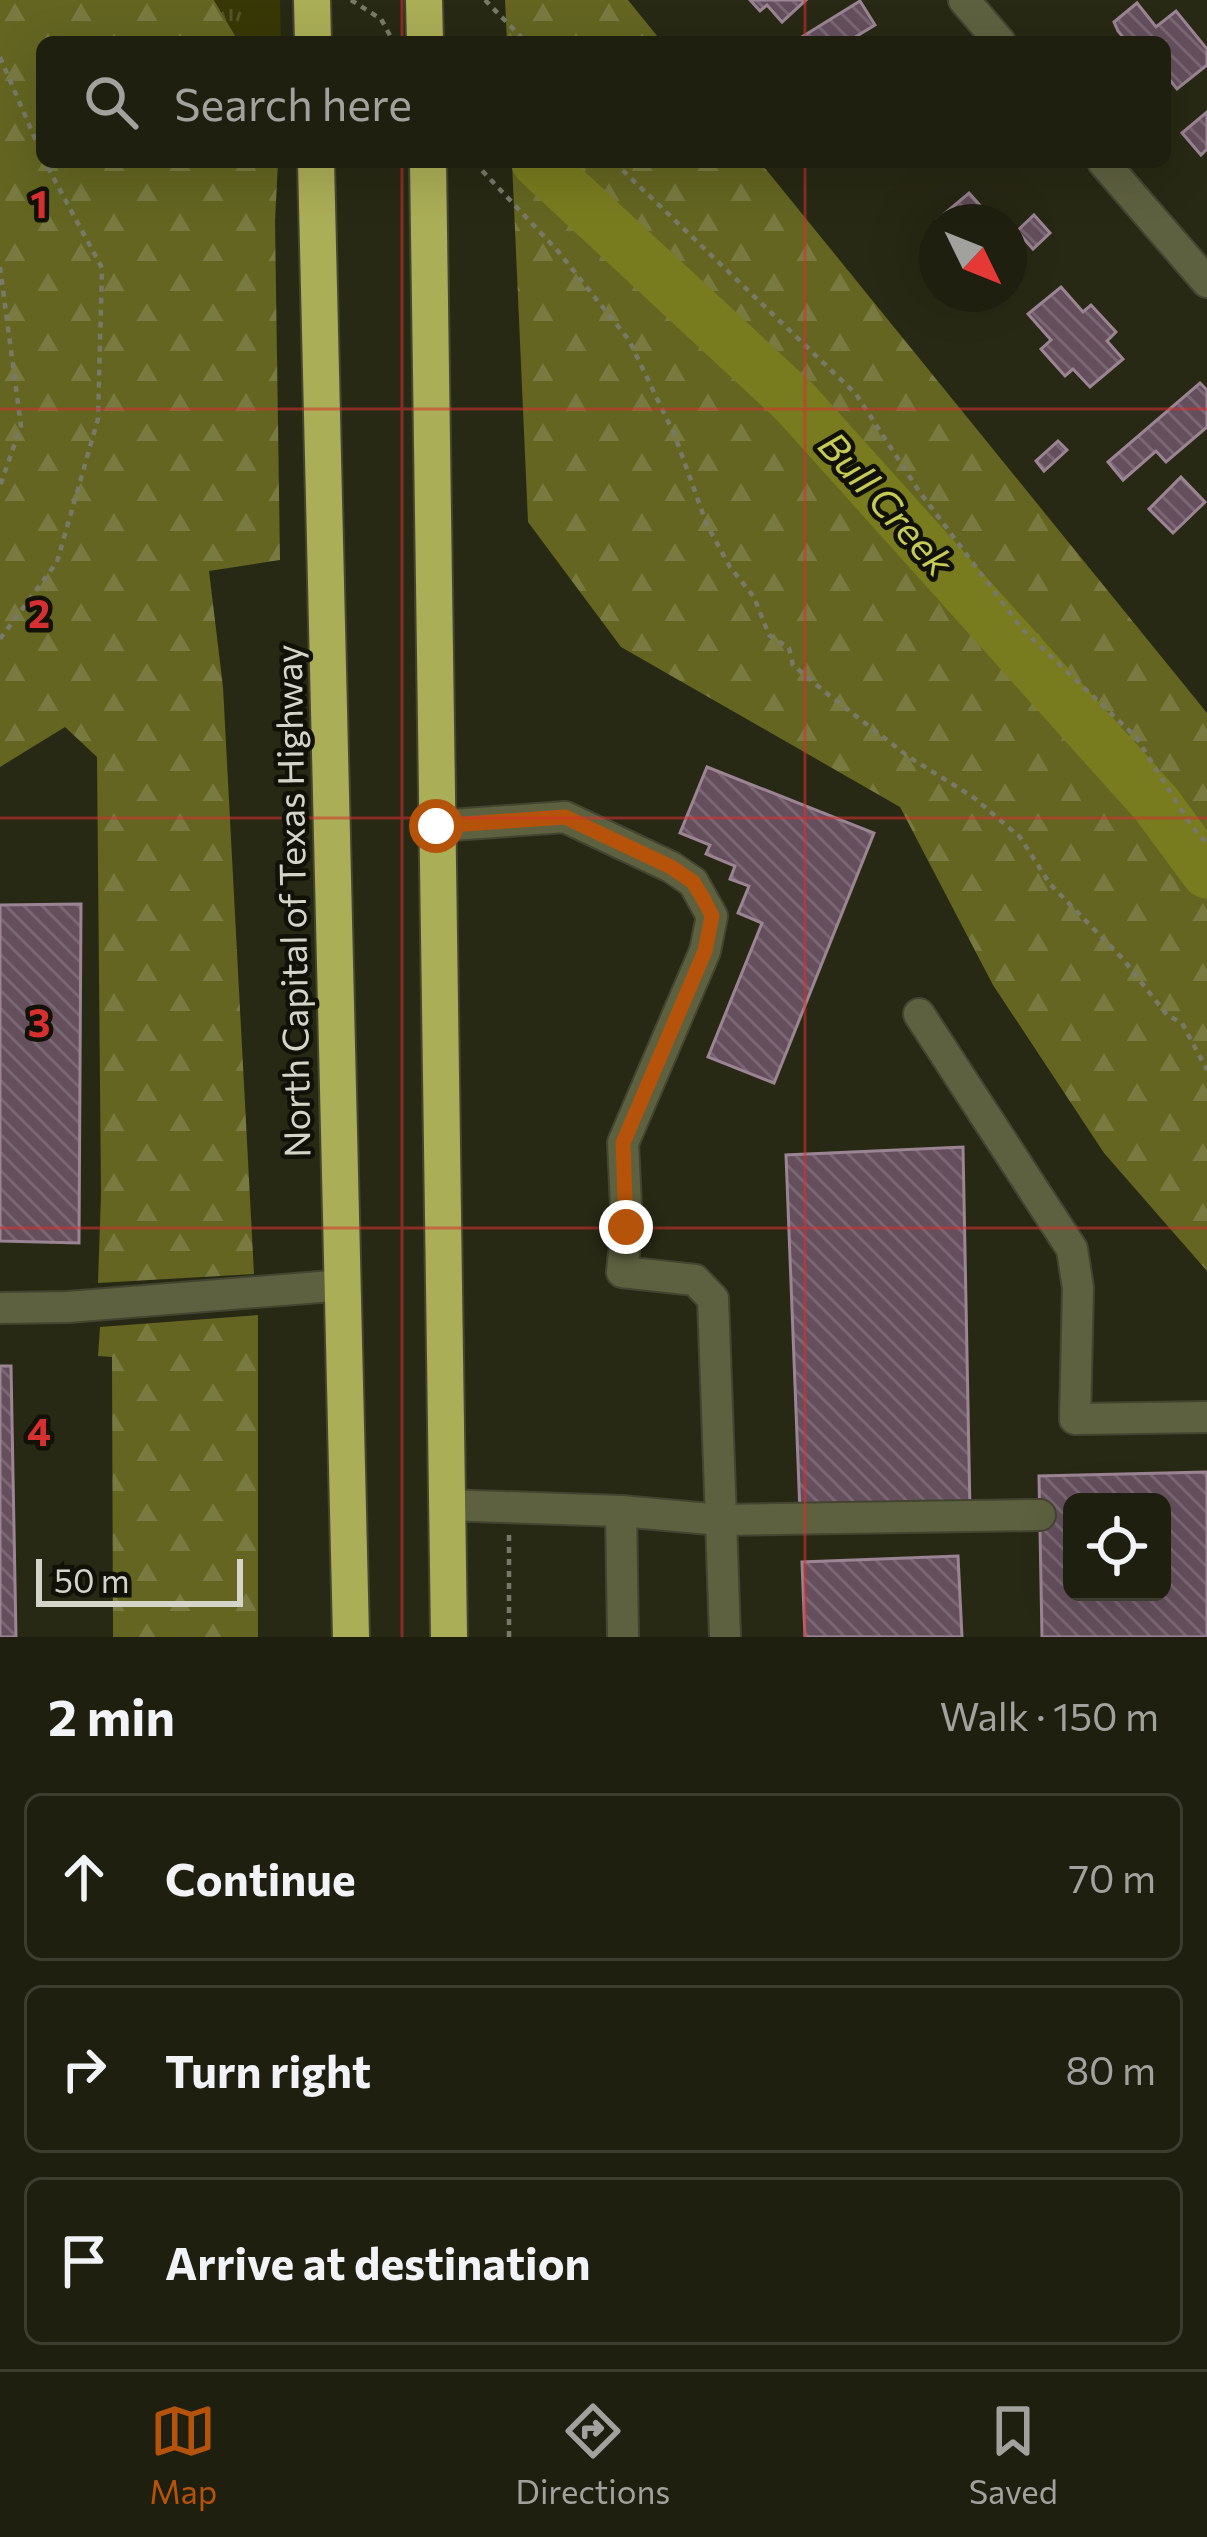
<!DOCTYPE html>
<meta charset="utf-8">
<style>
:root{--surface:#1e1f0f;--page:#2b2c1d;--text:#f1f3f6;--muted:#a1a29e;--line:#3c3d2f;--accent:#b45309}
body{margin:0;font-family:Commissioner,sans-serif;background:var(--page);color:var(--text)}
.controls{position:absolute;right:36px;bottom:36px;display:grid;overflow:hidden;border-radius:18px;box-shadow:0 12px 48px #0002}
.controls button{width:108px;height:108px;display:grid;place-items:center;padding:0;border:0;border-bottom:3px solid var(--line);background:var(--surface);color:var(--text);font:60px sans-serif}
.compass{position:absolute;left:919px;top:204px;width:108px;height:108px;border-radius:50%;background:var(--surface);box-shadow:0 12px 48px #0002;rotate:133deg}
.scale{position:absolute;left:36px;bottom:30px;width:207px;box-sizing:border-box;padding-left:12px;border:6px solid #d4d5c8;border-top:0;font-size:33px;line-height:42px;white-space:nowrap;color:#d4d5c8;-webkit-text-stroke:9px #111108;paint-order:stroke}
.stop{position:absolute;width:36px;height:36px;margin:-27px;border:9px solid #b45309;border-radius:50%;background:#fff}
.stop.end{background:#b45309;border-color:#fff;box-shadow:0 3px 12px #0008}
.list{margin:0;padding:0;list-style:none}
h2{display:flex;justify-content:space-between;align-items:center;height:156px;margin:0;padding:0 48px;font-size:51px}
h2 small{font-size:39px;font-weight:400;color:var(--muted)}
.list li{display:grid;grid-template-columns:78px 1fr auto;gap:36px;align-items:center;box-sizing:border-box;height:168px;margin:0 24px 24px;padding:0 24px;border:3px solid var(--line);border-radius:18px}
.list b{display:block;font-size:45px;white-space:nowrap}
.list em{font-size:39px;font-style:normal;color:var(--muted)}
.icon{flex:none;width:66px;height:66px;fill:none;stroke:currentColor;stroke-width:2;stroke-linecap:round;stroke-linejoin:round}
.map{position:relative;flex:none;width:1207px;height:1637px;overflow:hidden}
.search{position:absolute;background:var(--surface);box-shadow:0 12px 48px #0002;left:36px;right:36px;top:36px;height:132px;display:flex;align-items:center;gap:30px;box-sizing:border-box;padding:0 42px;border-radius:18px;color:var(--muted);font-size:45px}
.sheet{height:732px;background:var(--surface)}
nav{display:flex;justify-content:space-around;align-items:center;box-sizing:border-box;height:168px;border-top:3px solid var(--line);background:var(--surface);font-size:33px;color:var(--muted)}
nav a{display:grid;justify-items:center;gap:6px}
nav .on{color:var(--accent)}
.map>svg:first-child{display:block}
</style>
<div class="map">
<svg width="1207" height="1637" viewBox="0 0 1207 1637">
<defs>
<pattern id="forest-firs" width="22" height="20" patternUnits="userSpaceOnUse" patternTransform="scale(3)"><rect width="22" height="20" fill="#636521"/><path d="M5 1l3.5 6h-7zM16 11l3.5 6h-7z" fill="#787a40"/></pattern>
<pattern id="park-tufts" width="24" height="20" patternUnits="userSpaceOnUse" patternTransform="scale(3)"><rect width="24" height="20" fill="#373805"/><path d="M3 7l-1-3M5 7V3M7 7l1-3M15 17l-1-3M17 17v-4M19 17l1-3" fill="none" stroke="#535428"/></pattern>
<pattern id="building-back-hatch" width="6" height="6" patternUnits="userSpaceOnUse" patternTransform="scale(3)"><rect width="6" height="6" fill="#654f5d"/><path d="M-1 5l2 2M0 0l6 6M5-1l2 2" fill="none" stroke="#7a6773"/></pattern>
</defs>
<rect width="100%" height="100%" fill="#282914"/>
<!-- forest -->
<g fill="url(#forest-firs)">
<path d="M 0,0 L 214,0 L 239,42 L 42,42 L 42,162 L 278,162 L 275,221 L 280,560 L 209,571 L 223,687 L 254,1274 L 98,1283 L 101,1194 L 97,757 L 65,727 L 0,767 Z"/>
<path d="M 505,0 L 628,0 L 662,42 L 507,42 Z"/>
<path d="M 512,162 L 760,162 L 1207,713 L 1207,1271 L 1104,1153 L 993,985 L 900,807 L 621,647 L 528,522 Z"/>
<path d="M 258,1315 L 258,1637 L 113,1637 L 112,1357 L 98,1356 L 100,1327 Z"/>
</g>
<!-- park -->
<path fill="url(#park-tufts)" d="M 214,0 L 280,0 L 281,42 L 239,42 Z"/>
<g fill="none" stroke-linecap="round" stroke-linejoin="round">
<!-- river -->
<path stroke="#787b1e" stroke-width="51" d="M 537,162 L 795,402 L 1156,804 L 1207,873"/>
</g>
<!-- building -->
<g fill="url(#building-back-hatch)" stroke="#9b8493" stroke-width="3" fill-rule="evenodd">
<path d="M 750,0 L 806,0 L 782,22 L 767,5 L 760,11 Z"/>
<path d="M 860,1 L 875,25 L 852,39 L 854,42 L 802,42 L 800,38 Z"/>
<path d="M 1137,3 L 1156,27 L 1176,11 L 1207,49 L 1207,65 L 1177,89 L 1165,74 L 1165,42 L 1127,42 L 1118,31 L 1114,22 Z"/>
<path d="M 1207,112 L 1207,149 L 1201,155 L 1182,133 Z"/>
<path d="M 969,193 L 995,222 L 938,222 L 937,220 Z"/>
<path d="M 1034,215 L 1050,233 L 1033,249 L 1017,231 Z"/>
<path d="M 1061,287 L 1083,312 L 1091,305 L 1116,332 L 1107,341 L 1123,359 L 1090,387 L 1073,369 L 1065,376 L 1041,349 L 1051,340 L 1028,314 Z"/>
<path d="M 1200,383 L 1207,390 L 1207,427 L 1166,462 L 1156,451 L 1123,480 L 1108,462 Z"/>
<path d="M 1058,441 L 1067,450 L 1044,471 L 1036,461 Z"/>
<path d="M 1181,477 L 1205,502 L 1173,533 L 1149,509 Z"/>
<path d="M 707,767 L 874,833 L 774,1083 L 708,1057 L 762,923 L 738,913 L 749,886 L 730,879 L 735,866 L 706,854 L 710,845 L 680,833 Z"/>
<path d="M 81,904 L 79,1243 L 0,1241 L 0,905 Z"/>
<path d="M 963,1147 L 970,1511 L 800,1513 L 786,1155 Z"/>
<path d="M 0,1366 L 11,1366 L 16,1637 L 0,1637 Z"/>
<path d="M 1207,1472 L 1207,1637 L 1042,1637 L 1039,1476 ZM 1072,1502 L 1162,1502 L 1162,1592 L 1072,1592 Z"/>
<path d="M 958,1556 L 962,1637 L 805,1637 L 802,1562 Z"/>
</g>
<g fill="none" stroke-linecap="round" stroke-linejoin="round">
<defs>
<g id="minor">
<path d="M 964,0 L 1000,42"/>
<path d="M 1103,162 L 1207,282"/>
<path d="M 437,826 L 565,817 L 671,867 L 693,882 L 712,916 L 705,951 L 623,1143 L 627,1227 L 622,1272 L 695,1280 L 713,1299 L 721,1520 L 621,1511 L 446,1505"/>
<path d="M 919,1014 L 1072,1249 L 1078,1288 L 1075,1419 L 1207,1417"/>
<path d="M 0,1308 L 68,1307 L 345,1285"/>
<path d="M 621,1511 L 623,1637"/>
<path d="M 725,1637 L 721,1520 L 1040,1515"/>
</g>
<g id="highway">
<path d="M 312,0 L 313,42"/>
<path d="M 424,0 L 425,42"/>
<path d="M 316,162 L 351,1637"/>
<path d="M 428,162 L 449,1637"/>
</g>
</defs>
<!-- minor casing -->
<use href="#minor" stroke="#444531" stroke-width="34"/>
<!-- highway casing -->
<use href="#highway" stroke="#444531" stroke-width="40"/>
<!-- path -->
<g stroke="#787967" stroke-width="4.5" stroke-dasharray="6 6" stroke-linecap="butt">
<path d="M 351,0 L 381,19 L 393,41"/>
<path d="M 485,0 L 526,42"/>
<path d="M 0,57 L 42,155"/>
<path d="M 474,162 L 557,250 L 629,340 L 675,436 L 707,525 L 730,567 L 754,597 L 769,635 L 789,648 L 793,665 L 825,692 L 909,757 L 973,797 L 1020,837 L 1050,884 L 1122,958 L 1167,1015 L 1182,1023 L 1207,1070"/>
<path d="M 614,162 L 856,394 L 919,491 L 1023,630 L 1136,737 L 1192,827 L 1207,843"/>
<path d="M 0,267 L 21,426 L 0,486"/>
<path d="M 0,639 L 57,562 L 98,419 L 102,268 L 45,162"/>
<path d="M 509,1535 L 509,1637"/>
</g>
<!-- minor -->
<use href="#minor" stroke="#5e613f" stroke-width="30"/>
<!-- highway -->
<use href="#highway" stroke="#aaae56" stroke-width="36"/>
</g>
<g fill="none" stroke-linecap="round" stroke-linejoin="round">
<!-- route -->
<path stroke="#b45309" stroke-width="15" d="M 436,826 L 565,817 L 671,867 L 693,882 L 704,900 L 712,916 L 705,951 L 623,1143 L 626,1227"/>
</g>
<!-- grid -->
<path fill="none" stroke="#d63130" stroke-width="3" stroke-opacity="0.55" d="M 402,0 L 402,42M 805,0 L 805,42M 402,162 L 402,1637M 805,162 L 805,1637M 0,409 L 1207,409M 0,818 L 1207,818M 0,1228 L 1207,1228"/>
<g text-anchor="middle" stroke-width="9" stroke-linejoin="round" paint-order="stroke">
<!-- street labels -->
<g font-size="36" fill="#d4d5c8" stroke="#111108">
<text transform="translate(293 901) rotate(-91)" y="13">North Capital of Texas Highway</text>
</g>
<!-- water labels -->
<g font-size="39" font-style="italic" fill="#c6cb54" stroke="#111108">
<text transform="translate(886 504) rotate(48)" y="14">Bull Creek</text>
</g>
</g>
<g font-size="39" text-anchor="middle" font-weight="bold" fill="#d63130" stroke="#111108" stroke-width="9" stroke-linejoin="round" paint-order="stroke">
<text x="39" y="218">1</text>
<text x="39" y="628">2</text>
<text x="39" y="1037">3</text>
<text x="39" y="1446">4</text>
</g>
</svg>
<div class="controls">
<button><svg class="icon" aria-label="locate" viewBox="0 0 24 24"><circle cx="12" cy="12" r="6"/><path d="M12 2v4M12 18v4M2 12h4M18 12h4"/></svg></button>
</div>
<svg class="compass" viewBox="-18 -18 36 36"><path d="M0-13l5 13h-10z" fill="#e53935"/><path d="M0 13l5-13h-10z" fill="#a1a29e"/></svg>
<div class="scale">50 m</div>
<div class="stop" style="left:436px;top:826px"></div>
<div class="stop end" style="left:626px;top:1227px"></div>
<div class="search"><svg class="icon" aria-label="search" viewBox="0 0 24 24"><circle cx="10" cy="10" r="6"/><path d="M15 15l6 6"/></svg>Search here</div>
</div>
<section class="sheet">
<h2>2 min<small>Walk · 150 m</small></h2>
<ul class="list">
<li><svg class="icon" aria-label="ahead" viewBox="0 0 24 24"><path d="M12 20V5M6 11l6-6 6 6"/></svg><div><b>Continue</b></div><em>70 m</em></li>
<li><svg class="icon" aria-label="right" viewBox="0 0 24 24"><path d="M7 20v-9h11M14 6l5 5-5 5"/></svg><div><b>Turn right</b></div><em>80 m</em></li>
<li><svg class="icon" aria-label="arrive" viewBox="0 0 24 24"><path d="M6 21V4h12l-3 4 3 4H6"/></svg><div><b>Arrive at destination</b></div></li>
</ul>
</section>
<nav>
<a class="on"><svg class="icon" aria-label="map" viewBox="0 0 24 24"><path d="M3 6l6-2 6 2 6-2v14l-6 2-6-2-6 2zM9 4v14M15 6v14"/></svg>Map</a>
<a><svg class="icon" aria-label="directions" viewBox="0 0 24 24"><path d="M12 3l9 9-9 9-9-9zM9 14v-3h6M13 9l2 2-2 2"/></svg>Directions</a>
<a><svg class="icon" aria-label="saved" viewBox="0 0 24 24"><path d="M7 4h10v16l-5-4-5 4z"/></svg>Saved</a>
</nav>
